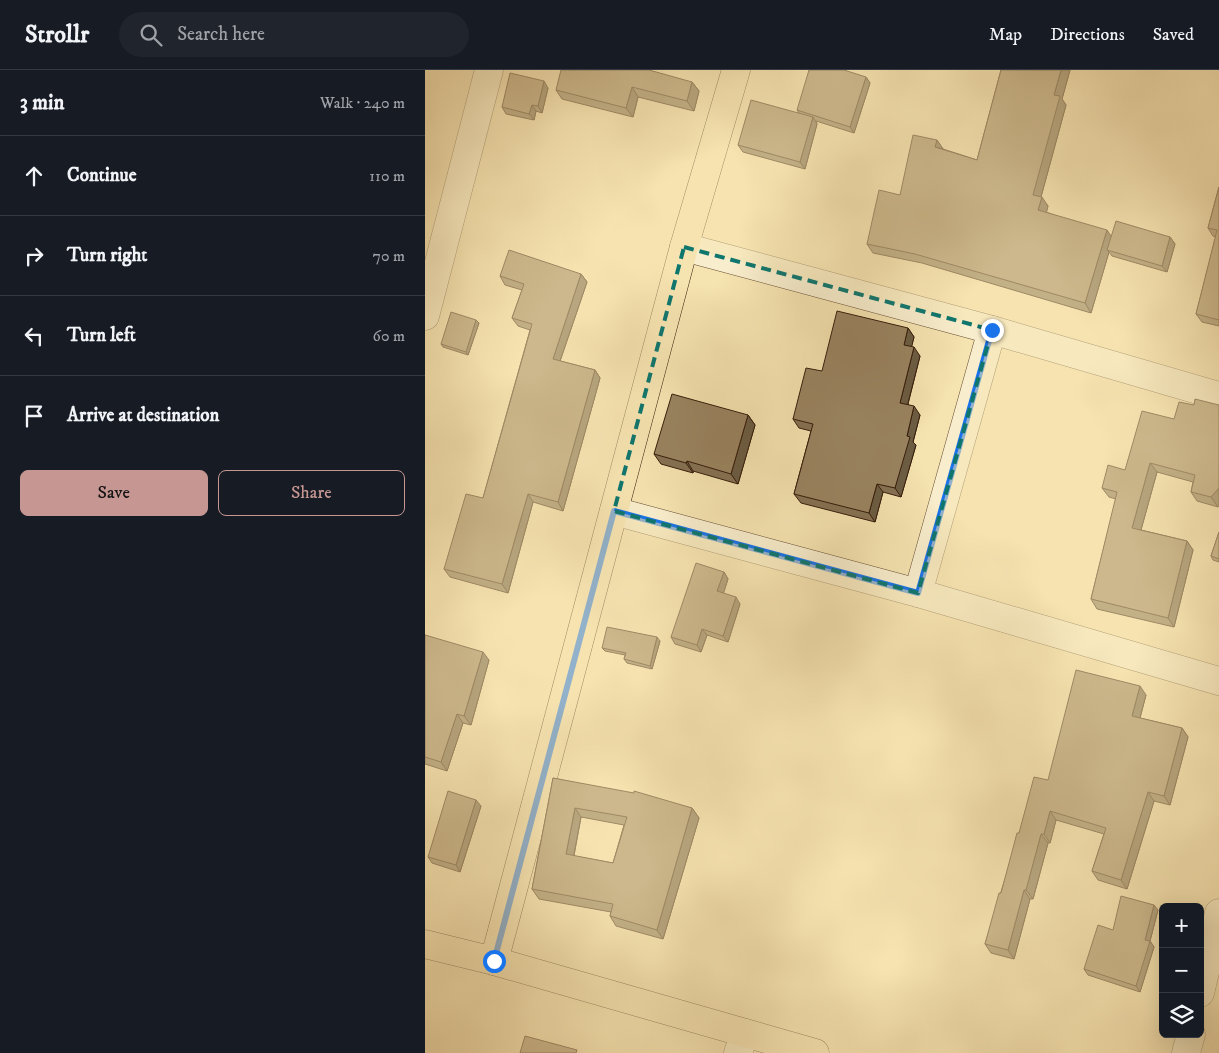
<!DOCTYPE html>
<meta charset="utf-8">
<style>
:root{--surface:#171b24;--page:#20242c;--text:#f1f3f6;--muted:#9ea1a6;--line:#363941;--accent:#c59692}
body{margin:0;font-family:"IM FELL DW Pica",serif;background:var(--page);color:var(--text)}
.controls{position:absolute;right:15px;bottom:15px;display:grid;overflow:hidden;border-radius:8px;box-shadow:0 5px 20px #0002}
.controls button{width:45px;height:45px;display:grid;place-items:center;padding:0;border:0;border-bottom:1px solid var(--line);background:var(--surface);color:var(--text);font:25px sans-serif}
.stop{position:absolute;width:15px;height:15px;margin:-11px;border:4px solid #1a73e8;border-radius:50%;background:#fff}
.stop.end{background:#1a73e8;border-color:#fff;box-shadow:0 1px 5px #0008}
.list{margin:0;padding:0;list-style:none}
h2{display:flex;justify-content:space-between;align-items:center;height:65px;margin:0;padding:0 20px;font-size:21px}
h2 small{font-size:16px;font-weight:400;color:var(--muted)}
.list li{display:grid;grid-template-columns:32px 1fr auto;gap:15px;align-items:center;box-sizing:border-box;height:80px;padding:0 20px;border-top:1px solid var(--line)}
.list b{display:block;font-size:19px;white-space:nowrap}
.list em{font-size:16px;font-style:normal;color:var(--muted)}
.actions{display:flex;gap:10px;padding:15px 20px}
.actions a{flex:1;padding:11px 0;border:1px solid var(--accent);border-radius:8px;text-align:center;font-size:18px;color:var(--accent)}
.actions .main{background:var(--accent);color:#111}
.icon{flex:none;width:28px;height:28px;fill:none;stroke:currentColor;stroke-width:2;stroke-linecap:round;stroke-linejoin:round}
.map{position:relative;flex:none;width:794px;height:983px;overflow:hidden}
header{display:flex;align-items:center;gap:30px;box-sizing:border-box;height:70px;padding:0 25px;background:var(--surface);border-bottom:1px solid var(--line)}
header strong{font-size:24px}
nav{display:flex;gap:28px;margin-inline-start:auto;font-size:18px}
.search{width:350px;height:45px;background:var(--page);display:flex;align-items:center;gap:12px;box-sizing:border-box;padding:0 18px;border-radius:28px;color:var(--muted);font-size:19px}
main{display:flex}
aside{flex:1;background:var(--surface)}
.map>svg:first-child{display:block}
</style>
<header>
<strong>Strollr</strong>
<div class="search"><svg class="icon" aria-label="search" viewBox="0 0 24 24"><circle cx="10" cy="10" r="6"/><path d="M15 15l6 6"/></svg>Search here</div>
<nav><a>Map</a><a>Directions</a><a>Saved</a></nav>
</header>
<main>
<aside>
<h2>3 min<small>Walk · 240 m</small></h2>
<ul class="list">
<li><svg class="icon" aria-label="ahead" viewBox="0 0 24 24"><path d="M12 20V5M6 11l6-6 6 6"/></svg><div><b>Continue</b></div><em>110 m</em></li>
<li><svg class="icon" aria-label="right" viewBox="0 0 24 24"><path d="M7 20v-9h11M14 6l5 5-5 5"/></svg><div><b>Turn right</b></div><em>70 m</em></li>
<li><svg class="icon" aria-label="left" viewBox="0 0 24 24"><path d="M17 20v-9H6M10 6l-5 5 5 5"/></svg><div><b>Turn left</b></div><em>60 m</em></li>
<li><svg class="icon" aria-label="arrive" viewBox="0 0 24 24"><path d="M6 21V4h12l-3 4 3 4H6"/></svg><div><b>Arrive at destination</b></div></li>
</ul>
<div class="actions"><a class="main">Save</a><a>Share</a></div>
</aside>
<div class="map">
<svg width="794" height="983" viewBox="0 0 794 983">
<rect width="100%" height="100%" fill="#f5e3b0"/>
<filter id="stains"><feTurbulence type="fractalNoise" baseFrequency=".004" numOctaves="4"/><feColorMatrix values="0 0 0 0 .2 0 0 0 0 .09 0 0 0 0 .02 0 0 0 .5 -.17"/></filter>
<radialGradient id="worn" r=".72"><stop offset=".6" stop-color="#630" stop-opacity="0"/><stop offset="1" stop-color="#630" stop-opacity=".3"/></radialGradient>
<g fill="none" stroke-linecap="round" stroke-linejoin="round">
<defs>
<g id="minor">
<path d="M 259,177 L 567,260 L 794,326"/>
<path d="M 0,246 L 64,0"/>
<path d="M 189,441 L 493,523 L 794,611"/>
<path d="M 493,523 L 567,260"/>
<path d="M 775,923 L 794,843"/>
<path d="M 313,983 L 320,963"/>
<path d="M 761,983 L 766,964"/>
</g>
<g id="major">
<path d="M 0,874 L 69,891 L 390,983"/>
<path d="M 69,891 L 259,177 L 311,0"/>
</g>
</defs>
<!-- minor casing -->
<use href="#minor" stroke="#664e34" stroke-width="29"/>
<!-- major casing -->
<use href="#major" stroke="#361c0a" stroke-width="29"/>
<!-- minor -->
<use href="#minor" stroke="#f8edcc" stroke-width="28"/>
<!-- major -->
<use href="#major" stroke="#f5e3b0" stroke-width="28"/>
</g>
<!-- wall -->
<g fill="#847153" stroke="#361c0a" fill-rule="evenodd">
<path d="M 576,0 L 645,0 L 637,29 L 641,35 L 616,127 L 623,136 L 621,142 L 686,166 L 745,167 L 750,174 L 742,202 L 687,186 L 684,182 L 666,243 L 497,193 L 448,183 L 442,174 L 512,70 L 518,79 L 552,90 Z"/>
<path d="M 441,7 L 445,13 L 429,63 L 391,51 L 392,54 L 380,99 L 318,82 L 313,75 L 374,43 L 372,40 Z"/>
<path d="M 267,12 L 274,21 L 269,41 L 213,27 L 208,47 L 137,29 L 131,20 Z"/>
<path d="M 123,18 L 117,43 L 111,41 L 109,50 L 81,44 L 77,37 Z"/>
<path d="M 794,117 L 794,256 L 777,252 L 771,244 L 791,167 L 788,166 L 783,158 Z"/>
<path d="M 156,204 L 162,212 L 135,291 L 170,300 L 175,308 L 138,441 L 108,432 L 83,523 L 25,507 L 19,499 L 58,428 L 105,260 L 93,256 L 87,248 L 97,220 L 80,215 L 75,206 Z"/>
<path d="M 54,253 L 43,285 L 18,277 L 16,274 Z"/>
<path d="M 483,258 L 489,267 L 486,277 L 495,286 L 483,334 L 495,345 L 488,372 L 491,375 L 476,427 L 458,422 L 450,452 L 376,433 L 369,424 L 386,361 L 374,358 L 368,349 L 397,301 Z"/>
<path d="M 323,345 L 330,355 L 313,414 L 268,401 L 268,403 L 236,394 L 229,384 Z"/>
<path d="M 749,349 L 793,437 L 772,431 L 766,422 L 768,412 L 732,402 L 716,460 L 762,471 L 768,480 L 749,557 L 672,539 L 666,529 L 691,429 L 684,427 L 677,418 L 700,400 Z"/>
<path d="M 794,462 L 794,492 L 788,490 L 786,486 Z"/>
<path d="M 299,502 L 303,509 L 298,523 L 315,534 L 303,572 L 282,565 L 276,582 L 250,574 L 246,567 Z"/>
<path d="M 0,565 L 64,590 L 46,655 L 38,653 L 22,701 L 0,694 Z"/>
<path d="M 235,571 L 227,599 L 202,593 L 199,589 L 200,585 L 180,581 L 177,578 Z"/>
<path d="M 721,625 L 715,648 L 757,658 L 763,667 L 745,735 L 729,731 L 702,819 L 673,810 L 667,801 L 679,764 L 631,750 L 625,773 L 623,773 L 608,829 L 605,829 L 589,889 L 566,883 L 560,874 L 594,763 L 623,710 Z"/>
<path d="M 128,708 L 267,738 L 274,748 L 238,869 L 191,856 L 185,846 L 186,842 L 114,829 L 107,819 ZM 156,747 L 199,755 L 188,793 L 149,786 Z"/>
<path d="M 56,736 L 35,802 L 7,793 L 3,787 Z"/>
<path d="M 733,840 L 725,871 L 729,877 L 715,922 L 663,905 L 659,899 L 688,860 Z"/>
</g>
<!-- shaded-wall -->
<g fill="#6b5c43" stroke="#361c0a">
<path d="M 636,0 L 645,0 L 637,29 L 641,35 L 614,134 L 608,125 L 629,25 Z"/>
<path d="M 441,7 L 445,13 L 429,63 L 425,57 Z"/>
<path d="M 119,11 L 123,18 L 117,43 L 113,36 Z"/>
<path d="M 267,12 L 274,21 L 269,41 L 262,31 Z"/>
<path d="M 207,17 L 213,27 L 208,47 L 201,38 Z"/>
<path d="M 107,35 L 111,41 L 109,50 L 104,44 Z"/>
<path d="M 388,47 L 392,54 L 380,99 L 375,92 Z"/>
<path d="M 512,70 L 518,79 L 510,77 Z"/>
<path d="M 617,127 L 623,136 L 620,149 L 613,140 Z"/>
<path d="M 682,160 L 688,169 L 682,180 L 684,182 L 666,243 L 660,233 Z"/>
<path d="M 745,167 L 750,174 L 742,202 L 737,196 Z"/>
<path d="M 156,204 L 162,212 L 133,297 L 128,289 Z"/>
<path d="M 51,250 L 54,253 L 43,285 L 41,282 Z"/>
<path d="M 483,258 L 489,267 L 485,284 L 479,275 Z"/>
<path d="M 489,277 L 495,286 L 481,341 L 475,333 Z"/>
<path d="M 170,300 L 175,308 L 138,441 L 133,432 Z"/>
<path d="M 489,336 L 495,345 L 488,372 L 491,375 L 476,427 L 470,418 L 482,366 Z"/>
<path d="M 323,345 L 330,355 L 313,414 L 306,404 Z"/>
<path d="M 262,391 L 268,401 L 268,403 L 261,393 Z"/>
<path d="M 725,393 L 732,402 L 714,467 L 707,458 Z"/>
<path d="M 452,414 L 458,422 L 450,452 L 444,443 Z"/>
<path d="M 794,418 L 794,435 L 793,437 L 786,427 Z"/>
<path d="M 103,424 L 108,432 L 83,523 L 77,514 Z"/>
<path d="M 762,471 L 768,480 L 749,557 L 743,548 Z"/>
<path d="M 299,502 L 303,509 L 297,528 L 292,521 Z"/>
<path d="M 311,527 L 315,534 L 303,572 L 298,566 Z"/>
<path d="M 277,559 L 282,565 L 276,582 L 272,575 Z"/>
<path d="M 232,567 L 235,571 L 227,599 L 225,596 Z"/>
<path d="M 58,582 L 64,590 L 46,655 L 39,646 Z"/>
<path d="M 715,616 L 721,625 L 713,655 L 707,646 Z"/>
<path d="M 32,644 L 38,653 L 22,701 L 16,692 Z"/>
<path d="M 757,658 L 763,667 L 745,735 L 739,726 Z"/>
<path d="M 723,722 L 729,731 L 702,819 L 696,810 Z"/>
<path d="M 51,730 L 56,736 L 35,802 L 31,795 Z"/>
<path d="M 150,738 L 156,747 L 147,794 L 141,784 Z"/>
<path d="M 267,738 L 274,748 L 238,869 L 232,860 Z"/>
<path d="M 625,741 L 631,750 L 625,773 L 619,764 Z"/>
<path d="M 616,764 L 623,773 L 608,829 L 601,820 Z"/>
<path d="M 599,820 L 605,829 L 589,889 L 583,880 Z"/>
<path d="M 729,835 L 733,840 L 725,871 L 729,877 L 715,922 L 711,916 L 720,870 Z"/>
</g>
<!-- building -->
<g fill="#998360" stroke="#361c0a" fill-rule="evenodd">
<path d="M 136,0 L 224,0 L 267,12 L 262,31 L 207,17 L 201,38 L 131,20 Z"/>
<path d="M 384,0 L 419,0 L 441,7 L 425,57 L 372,40 Z"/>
<path d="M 576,0 L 636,0 L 629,25 L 635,26 L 608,125 L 617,127 L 613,140 L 682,160 L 660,233 L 490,184 L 442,174 L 454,120 L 475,125 L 488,65 L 512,70 L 510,77 L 552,90 Z"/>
<path d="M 85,3 L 119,11 L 113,36 L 107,35 L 104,44 L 77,37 Z"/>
<path d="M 326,30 L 388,47 L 375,92 L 313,75 Z"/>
<path d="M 794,117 L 794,250 L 771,244 L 792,160 L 783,158 Z"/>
<path d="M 691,151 L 745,167 L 737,196 L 682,180 Z"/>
<path d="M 84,180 L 156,204 L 128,289 L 170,300 L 133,432 L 103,424 L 77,514 L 19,499 L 41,424 L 58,428 L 107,254 L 87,248 L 99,214 L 75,206 Z"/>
<path d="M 412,241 L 483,258 L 479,275 L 489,277 L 475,333 L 489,336 L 482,366 L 485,367 L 470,418 L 452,414 L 444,443 L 369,424 L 388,354 L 368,349 L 381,298 L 397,301 Z"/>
<path d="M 26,242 L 51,250 L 41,282 L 16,274 Z"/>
<path d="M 247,324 L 323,345 L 306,404 L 262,391 L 261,393 L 229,384 Z"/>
<path d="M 770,329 L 794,335 L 794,418 L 786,427 L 766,422 L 770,405 L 725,393 L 707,458 L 762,471 L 743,548 L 666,529 L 692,422 L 677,418 L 683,395 L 700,400 L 717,341 L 749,349 L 754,332 L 769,335 Z"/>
<path d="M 794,462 L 794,489 L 786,486 Z"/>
<path d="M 271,493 L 299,502 L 292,521 L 311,527 L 298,566 L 277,559 L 272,575 L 246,567 Z"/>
<path d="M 182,557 L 232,567 L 225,596 L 199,589 L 201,583 L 177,578 Z"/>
<path d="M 0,565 L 58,582 L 39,646 L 32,644 L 16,692 L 0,687 Z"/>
<path d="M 651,600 L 715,616 L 707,646 L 757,658 L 739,726 L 723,722 L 696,810 L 667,801 L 681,758 L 625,741 L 619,764 L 616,764 L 601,820 L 599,820 L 583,880 L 560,874 L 574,823 L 576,823 L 592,763 L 594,763 L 609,707 L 623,710 Z"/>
<path d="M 128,708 L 209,723 L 209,721 L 267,738 L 232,860 L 185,846 L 188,834 L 107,819 ZM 150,738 L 202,747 L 188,793 L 141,784 Z"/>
<path d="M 23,721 L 51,730 L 31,795 L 3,787 Z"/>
<path d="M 696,826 L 729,835 L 720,870 L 725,871 L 711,916 L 659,899 L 673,855 L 688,860 Z"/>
<path d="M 100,966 L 152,980 L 151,983 L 95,983 Z"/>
</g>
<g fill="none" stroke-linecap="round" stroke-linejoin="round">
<!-- route -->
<path stroke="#1a73e8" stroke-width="6" d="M 69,891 L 189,441 L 493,523 L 567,260"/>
</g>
<!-- marked area -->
<path d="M0 0H794V983H0ZM 259,177 L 567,260 L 493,523 L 189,441 Z" fill="#f5e3b0" fill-opacity=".55" fill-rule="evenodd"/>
<path fill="none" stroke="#0f766e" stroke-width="4" stroke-dasharray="10 6" stroke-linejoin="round" d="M 259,177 L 567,260 L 493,523 L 189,441 Z"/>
<rect width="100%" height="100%" filter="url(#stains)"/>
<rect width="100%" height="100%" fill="url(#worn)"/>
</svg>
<div class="controls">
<button>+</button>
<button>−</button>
<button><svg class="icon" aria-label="layers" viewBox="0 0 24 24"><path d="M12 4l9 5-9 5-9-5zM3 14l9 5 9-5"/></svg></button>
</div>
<div class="stop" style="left:69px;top:891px"></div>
<div class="stop end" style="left:567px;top:260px"></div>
</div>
</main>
